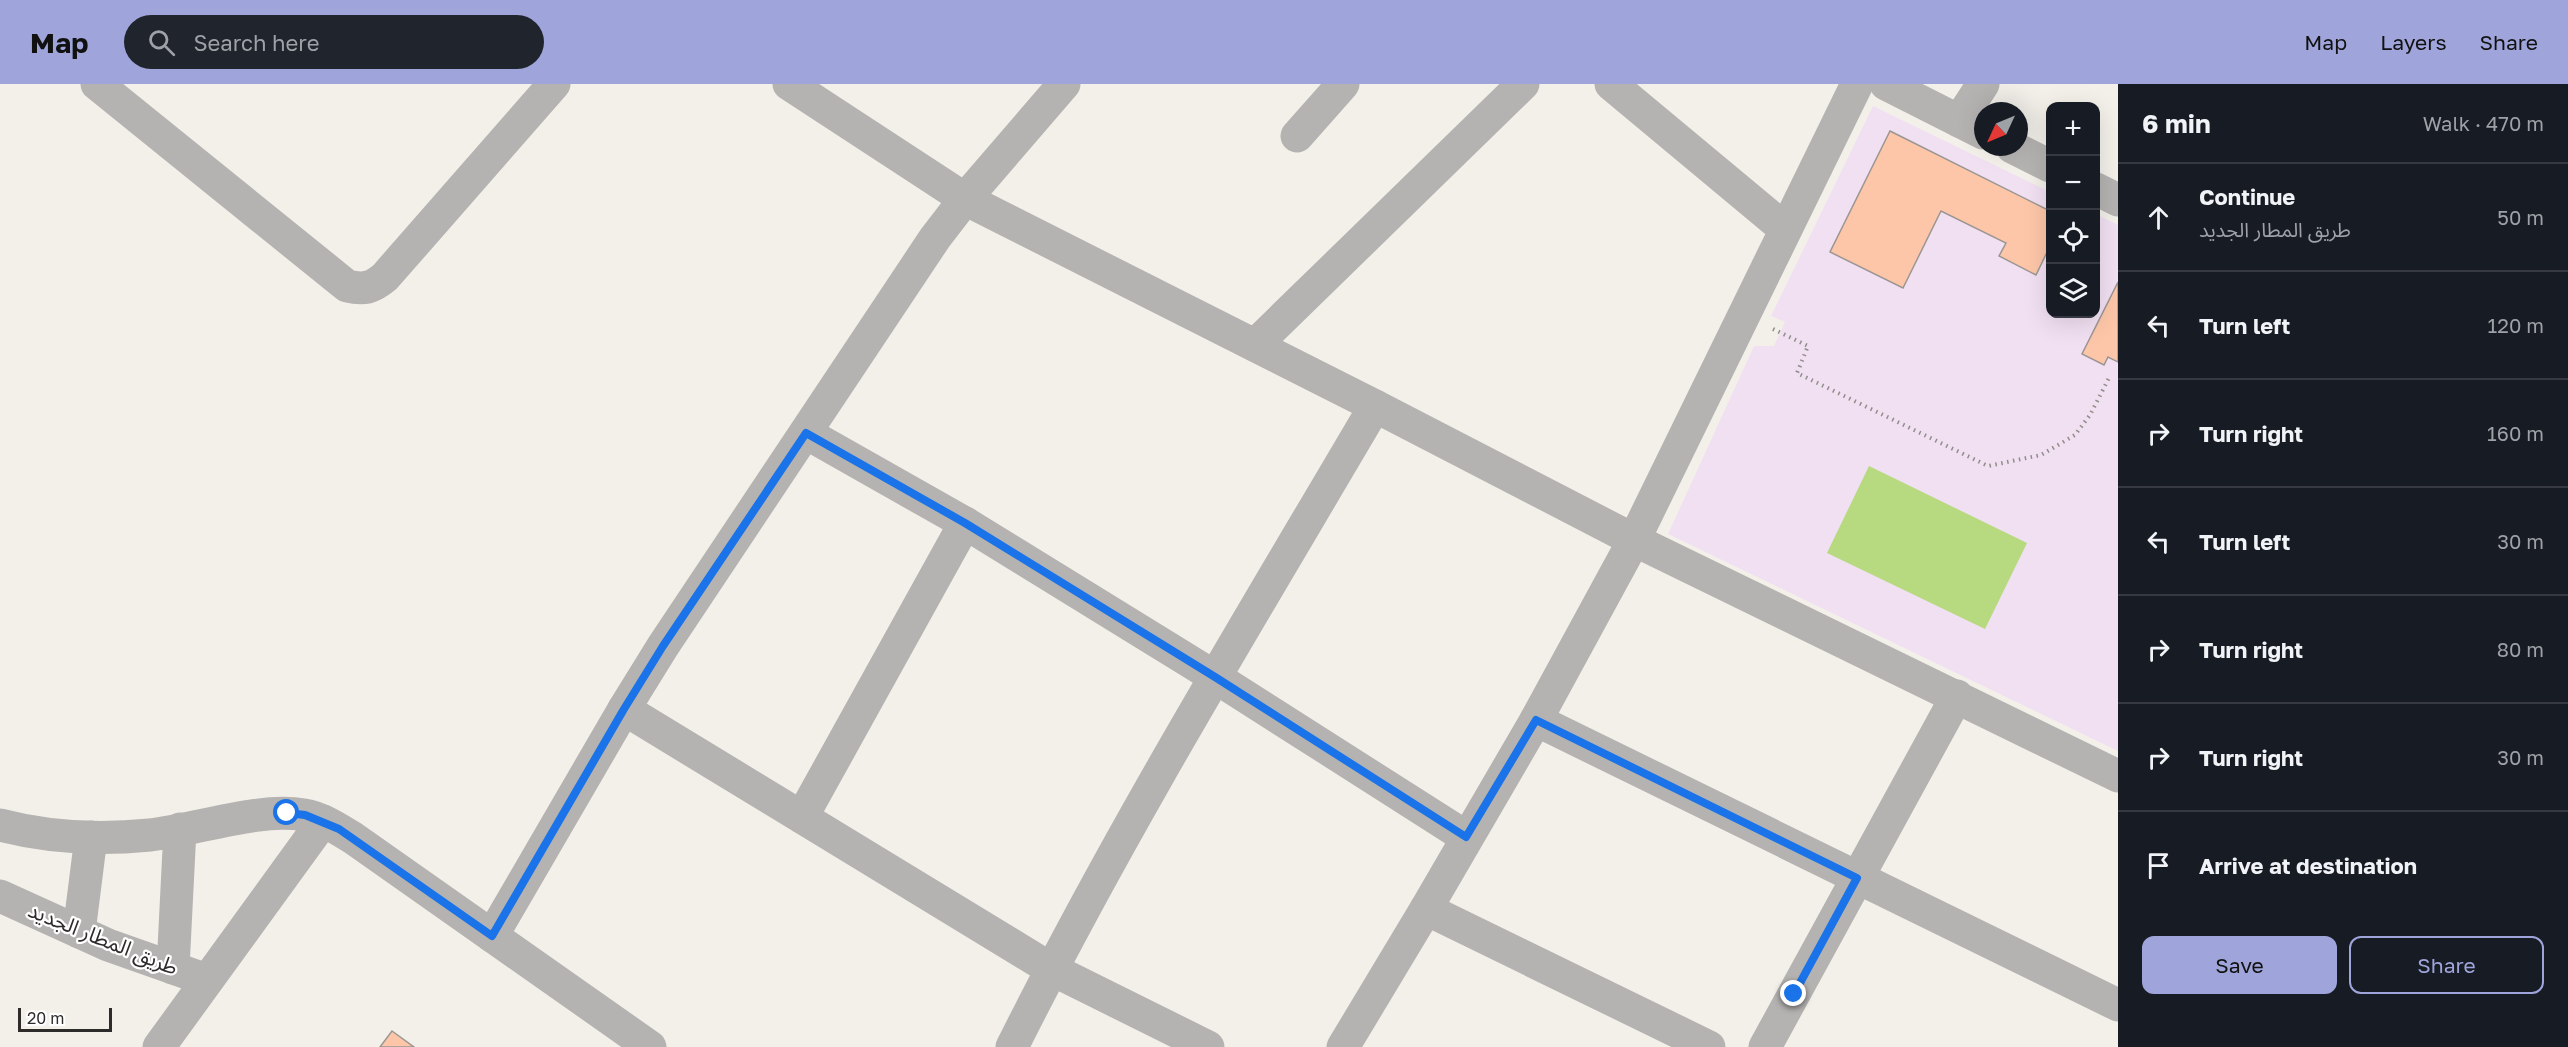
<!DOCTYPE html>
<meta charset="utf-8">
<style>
:root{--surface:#171b24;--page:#20242c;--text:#f1f3f6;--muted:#9ea1a6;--line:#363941;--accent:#9fa5da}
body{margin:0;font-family:"Golos Text","Noto Sans Arabic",sans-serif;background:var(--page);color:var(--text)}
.controls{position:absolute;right:18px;top:18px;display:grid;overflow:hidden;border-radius:12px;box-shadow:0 6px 24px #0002}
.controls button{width:54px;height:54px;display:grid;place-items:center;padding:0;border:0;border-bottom:2px solid var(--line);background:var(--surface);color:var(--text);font:30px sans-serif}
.compass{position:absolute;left:1974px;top:18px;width:54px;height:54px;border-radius:50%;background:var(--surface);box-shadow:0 6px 24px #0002;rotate:226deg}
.scale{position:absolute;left:18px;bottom:15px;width:94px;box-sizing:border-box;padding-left:6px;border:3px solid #2d2c2a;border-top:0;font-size:16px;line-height:21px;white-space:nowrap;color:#2d2c2a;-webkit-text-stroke:4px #fff;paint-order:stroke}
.stop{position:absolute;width:18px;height:18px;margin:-14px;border:4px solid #1a73e8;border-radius:50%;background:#fff}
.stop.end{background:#1a73e8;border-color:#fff;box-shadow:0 2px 6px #0008}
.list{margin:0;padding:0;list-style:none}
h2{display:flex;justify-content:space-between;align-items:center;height:78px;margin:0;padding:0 24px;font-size:26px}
h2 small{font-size:20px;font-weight:400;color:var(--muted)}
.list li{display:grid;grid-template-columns:39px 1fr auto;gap:18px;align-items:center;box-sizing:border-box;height:108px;padding:0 24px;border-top:2px solid var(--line)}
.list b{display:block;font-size:22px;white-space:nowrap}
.list p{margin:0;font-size:20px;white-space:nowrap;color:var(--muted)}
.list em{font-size:20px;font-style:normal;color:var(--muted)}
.actions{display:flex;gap:12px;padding:18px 24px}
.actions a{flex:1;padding:14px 0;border:2px solid var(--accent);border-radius:12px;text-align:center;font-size:21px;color:var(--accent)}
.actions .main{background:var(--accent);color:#111}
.icon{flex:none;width:33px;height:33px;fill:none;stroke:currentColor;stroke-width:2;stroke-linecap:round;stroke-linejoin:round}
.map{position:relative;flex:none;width:2118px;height:963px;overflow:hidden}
header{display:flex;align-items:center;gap:36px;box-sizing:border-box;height:84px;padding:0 30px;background:var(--accent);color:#111}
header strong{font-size:28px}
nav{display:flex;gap:33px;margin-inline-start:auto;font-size:21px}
.search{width:420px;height:54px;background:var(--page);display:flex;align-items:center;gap:15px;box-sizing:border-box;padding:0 21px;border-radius:33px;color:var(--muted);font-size:22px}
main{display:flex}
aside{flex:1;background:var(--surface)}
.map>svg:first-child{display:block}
</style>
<header>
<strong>Map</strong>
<div class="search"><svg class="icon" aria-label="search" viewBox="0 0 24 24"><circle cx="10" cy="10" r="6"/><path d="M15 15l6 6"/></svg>Search here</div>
<nav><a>Map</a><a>Layers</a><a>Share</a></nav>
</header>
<main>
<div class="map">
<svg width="2118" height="963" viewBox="0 0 2118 963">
<rect width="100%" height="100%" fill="#f3f0ea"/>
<!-- education -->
<path fill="#f1e0f2" d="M 1873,22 L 2050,108 L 2050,230 L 2096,230 L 2096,130 L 2118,141 L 2118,667 L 1668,450 L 1754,262 L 1774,262 L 1785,238 L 1771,232 Z"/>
<!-- green -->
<path fill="#b7d97f" d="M 1869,382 L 2027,459 L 1985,545 L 1827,469 Z"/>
<!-- building -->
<g fill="#fdc6a8" stroke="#9c9693" stroke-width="1.5">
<path d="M 1890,47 L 2050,127 L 2050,162 L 2036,191 L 1999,172 L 2006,159 L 1941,127 L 1903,204 L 1830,168 Z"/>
<path d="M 2118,198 L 2118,278 L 2108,273 L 2104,281 L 2082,270 Z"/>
<path d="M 392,947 L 414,963 L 380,963 Z"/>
</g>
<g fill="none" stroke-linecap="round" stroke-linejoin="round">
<!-- path -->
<path stroke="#908e8a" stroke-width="4" stroke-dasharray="1.5 4.5" stroke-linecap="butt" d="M 1773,245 L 1808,262 L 1797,289 L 1988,382 L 2041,371 L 2075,351 L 2090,331 L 2110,292"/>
<!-- minor -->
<g stroke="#b5b3b1" stroke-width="33">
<path d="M 97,0 L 347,202 C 364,206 372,204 385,193 L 554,0"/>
<path d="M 789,0 L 965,115 L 1375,322 L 1634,456 L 2118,692"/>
<path d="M 1611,0 L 1785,145"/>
<path d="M 1886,0 L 1983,49"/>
<path d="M 1959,37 L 1983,0"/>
<path d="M 1297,52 L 1343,0"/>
<path d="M 2012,63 L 2050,82"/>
<path d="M 2096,105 L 2118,116"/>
<path d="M 1255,261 L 1523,0"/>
<path d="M 806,349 L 965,439 L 1215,593 L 1466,753"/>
<path d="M 624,625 L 1051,885 L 1208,963"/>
<path d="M 1536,636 L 2118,921"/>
<path d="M 802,733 L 965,439"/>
<path d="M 1426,825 L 1709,963"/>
<path d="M 492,852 L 624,625 L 663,562 L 935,154 L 965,115 L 1064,0"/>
<path d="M 159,963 L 323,737"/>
<path d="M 1012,963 C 1122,743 1251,533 1375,322"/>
<path d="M 1343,963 L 1426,825 L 1536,636 L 1634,456 L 1857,0"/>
<path d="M 1765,963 L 1957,612"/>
</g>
<!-- tertiary -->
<g stroke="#b5b3b1" stroke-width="33">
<path d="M 0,741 C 49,754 100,756 150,751 C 197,746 258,723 304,731 C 322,734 338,745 353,754 L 650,963"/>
<path d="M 0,812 L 108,861 L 207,896"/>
<path d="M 79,848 L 91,753"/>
<path d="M 173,884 L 180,745"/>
</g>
</g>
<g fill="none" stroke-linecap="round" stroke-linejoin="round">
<!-- route -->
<path stroke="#1a73e8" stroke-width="8" d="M 287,729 L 305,731 L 339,745 L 492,852 L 624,625 L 663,562 L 806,349 L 965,439 L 1215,593 L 1466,753 L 1536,636 L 1857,794 L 1794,910"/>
</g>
<g text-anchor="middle" stroke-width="4.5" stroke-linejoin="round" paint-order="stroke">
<!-- street labels -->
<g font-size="21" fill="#2d2c2a" stroke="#fff">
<text transform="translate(103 855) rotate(22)" y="7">طريق المطار الجديد</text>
</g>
</g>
</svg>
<div class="controls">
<button>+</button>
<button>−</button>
<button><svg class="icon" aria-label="locate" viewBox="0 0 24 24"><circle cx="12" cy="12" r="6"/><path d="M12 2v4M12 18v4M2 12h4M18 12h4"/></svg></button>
<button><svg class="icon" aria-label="layers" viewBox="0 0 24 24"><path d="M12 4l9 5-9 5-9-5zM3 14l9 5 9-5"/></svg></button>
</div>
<svg class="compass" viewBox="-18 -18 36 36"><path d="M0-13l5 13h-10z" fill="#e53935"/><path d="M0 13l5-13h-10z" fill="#9ea1a6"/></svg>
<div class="scale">20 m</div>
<div class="stop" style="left:287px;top:729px"></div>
<div class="stop end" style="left:1794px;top:910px"></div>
</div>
<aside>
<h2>6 min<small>Walk · 470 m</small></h2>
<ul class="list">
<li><svg class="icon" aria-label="ahead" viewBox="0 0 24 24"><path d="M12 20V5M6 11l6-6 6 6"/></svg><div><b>Continue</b><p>طريق المطار الجديد</p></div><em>50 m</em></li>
<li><svg class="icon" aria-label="left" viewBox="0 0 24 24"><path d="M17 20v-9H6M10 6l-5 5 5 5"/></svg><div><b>Turn left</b></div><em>120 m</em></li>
<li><svg class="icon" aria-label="right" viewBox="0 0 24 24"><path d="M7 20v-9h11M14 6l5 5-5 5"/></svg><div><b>Turn right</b></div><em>160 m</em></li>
<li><svg class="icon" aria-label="left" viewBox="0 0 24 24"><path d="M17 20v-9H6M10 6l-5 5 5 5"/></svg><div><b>Turn left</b></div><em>30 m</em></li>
<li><svg class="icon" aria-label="right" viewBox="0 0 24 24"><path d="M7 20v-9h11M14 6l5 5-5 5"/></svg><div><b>Turn right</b></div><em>80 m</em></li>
<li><svg class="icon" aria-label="right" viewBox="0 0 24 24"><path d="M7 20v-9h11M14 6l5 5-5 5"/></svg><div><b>Turn right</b></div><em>30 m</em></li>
<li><svg class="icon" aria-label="arrive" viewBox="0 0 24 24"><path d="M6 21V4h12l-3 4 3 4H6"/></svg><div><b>Arrive at destination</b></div></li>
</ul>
<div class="actions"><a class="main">Save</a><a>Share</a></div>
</aside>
</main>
